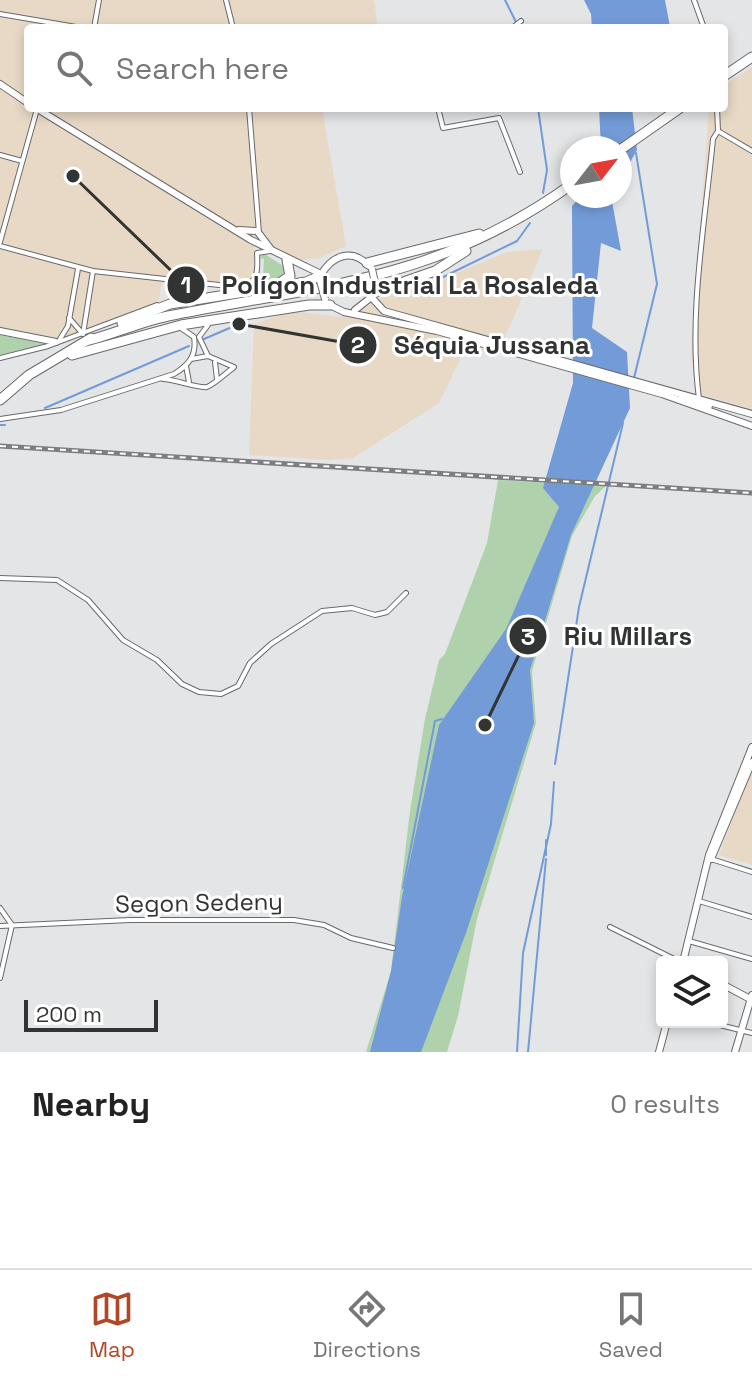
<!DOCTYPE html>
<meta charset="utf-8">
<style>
:root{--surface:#fff;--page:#f2f2f2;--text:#222;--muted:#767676;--line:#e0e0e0;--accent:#b04828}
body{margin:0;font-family:"Space Grotesk",sans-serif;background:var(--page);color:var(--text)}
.controls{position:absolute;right:24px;bottom:24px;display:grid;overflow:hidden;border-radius:8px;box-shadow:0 4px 12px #0003}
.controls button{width:72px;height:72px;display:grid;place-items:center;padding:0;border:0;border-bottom:2px solid var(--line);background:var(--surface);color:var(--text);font:40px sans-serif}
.compass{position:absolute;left:560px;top:136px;width:72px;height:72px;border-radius:50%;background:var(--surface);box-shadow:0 4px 12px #0003;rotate:59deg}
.scale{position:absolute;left:24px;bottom:20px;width:134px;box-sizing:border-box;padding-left:8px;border:4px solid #323333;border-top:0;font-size:22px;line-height:28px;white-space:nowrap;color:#323333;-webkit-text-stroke:6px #fff;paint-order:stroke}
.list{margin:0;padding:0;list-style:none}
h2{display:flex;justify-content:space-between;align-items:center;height:104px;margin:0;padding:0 32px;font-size:34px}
h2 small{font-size:26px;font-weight:400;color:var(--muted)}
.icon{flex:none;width:44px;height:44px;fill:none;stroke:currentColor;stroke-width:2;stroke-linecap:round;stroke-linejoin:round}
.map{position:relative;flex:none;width:752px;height:1052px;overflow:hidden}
.search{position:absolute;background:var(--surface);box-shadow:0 4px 12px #0003;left:24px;right:24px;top:24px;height:88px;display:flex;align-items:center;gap:20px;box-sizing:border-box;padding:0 28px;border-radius:8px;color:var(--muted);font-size:30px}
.sheet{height:216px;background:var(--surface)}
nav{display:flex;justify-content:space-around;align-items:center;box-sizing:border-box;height:112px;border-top:2px solid var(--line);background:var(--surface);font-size:22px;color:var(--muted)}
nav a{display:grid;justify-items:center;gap:4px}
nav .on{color:var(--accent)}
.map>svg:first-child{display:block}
</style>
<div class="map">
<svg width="752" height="1052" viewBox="0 0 752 1052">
<rect width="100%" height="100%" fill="#e4e5e7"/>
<!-- industrial -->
<g fill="#e8d9c6">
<path d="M 0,0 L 374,0 L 378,28 L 28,28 L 28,108 L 322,108 L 346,246 L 320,258 L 295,261 L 254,245 L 257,275 L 245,288 L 162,283 L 158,302 L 81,333 L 50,340 L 0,330 Z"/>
<path d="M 752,67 L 752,409 L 695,393 L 691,349 L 709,108 L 724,108 L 724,85 Z"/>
<path d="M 543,249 L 497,356 L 467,345 L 439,403 L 353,458 L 330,460 L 249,455 L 254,324 L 292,311 L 341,317 L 357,314 L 387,293 L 421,281 L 437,281 L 507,252 Z"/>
<path d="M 752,766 L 752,865 L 719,855 Z"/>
</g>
<!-- green -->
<g fill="#afd2ad">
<path d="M 263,253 L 285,267 L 288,273 L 279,281 L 250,286 L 263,277 L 264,259 L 260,258 Z"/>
<path d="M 0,335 L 44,344 L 0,355 Z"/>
<path d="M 498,480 L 606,486 L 595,496 L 572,536 L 532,671 L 536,723 L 477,919 L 458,1016 L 447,1052 L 366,1052 L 391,971 L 410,811 L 425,719 L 439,660 L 445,654 L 487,543 Z"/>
</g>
<!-- water -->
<g fill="#729bd7">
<path d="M 584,0 L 665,0 L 670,27 L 592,28 L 591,14 Z"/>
<path d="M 599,108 L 632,108 L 637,150 L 620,180 L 620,148 L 601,148 Z"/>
<path d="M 581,196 L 611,196 L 621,251 L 601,243 L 592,328 L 627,352 L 630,408 L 571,535 L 530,670 L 534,723 L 466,933 L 421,1052 L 370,1052 L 391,971 L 402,897 L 439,725 L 506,629 L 559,507 L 543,488 L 573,383 L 572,206 Z"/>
</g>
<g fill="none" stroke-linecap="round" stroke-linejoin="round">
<!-- stream -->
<g stroke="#729bd7" stroke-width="2">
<path d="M 505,0 L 516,22"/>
<path d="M 518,27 L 518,28"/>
<path d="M 538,108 L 547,170 L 543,193"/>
<path d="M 437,280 L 517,241 L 530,223"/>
<path d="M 204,339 L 239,324"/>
<path d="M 634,378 L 657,284 L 636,153"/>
<path d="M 45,408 L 189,346"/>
<path d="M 0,425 L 5,425"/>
<path d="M 555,764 L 579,607 L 623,423"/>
<path d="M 546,855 L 546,840"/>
<path d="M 403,888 L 435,721 L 442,719"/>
<path d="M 517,1052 L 523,953 L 551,824 L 554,782"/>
<path d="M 528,1052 L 546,859"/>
</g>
<defs>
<g id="street">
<path d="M 226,0 L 233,28"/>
<path d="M 694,0 L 704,28"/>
<path d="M 0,14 L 82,28"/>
<path d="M 94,28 L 99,0"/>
<path d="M 512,28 L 521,21"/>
<path d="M 249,108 L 259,233"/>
<path d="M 438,108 L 443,128 L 499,118 L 520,172"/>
<path d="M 718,131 L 752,151"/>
<path d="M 0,155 L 22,161"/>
<path d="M 0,242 L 37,109"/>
<path d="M 0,246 L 93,271 L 237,287 C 259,285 258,271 257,253 L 270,251"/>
<path d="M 69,318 L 83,334"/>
<path d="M 208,325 L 199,337 L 208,356 L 234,367"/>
<path d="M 83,334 L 93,271"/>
<path d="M 60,339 L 68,326 L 78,269"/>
<path d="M 0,358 L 48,346 L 157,305"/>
<path d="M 191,359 L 208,356"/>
<path d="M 215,362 L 217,379"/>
<path d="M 186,366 L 189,382"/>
<path d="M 163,379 C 174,379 199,389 207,387 C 215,384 226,373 233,368"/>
<path d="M 699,399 C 688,314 705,224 713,139 L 718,131 L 717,108"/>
<path d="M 0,419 L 61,410 L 174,374 C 189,365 197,355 194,337 L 181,328"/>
<path d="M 0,578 L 57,580 L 88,600 L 123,640 L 157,660 L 182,684 L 199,692 L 221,694 L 238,686 L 250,663 L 271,644 L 322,611 L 352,608 L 375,615 L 387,612 L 406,593"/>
<path d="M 711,859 L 752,872"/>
<path d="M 699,901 L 752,917"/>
<path d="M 0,908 L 12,925 L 0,978"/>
<path d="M 0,926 L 130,920 L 294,920 L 324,925 L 351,938 L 393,948"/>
<path d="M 610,927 L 680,962"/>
<path d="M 689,941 L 752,959"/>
<path d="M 708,1022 L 752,1033"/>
</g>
<g id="secondary">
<path d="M 0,84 L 28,103"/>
<path d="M 36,108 L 251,240 L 321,274"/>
<path d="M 239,230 L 257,231 L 270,248"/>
<path d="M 321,275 C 332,255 352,248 369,266"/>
<path d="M 373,299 L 384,311 L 752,414"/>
<path d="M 330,305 L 344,312 L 437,331 L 662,394 L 752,426"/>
<path d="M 355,310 L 374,295"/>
<path d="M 0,331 L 56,342"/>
<path d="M 681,399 L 709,406"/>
<path d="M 711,859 L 752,762"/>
<path d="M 683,962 L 709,855 L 752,747"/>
<path d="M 722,984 L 752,1000"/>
<path d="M 659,1052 L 667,1022"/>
<path d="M 735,1052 L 752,995"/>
</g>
<g id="highway">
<path d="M 724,76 L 752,57"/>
<path d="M 620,150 L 680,108"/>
<path d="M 367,263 L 479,234"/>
<path d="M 278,284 L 290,276 L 287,260"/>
<path d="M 375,292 L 435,271 L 466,251"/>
<path d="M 122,323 L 170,304 L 306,282 L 320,276"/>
<path d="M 86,341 C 114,334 140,322 168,316 C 323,285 437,281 572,184"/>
<path d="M 72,355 L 181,325 L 309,305 L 330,305"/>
<path d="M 0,400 L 29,375 L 91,338"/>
</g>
</defs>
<!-- street casing -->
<use href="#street" stroke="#68696b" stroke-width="6"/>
<!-- secondary casing -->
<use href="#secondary" stroke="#68696b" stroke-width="8"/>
<!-- highway casing -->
<use href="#highway" stroke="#68696b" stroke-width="11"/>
<!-- street -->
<use href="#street" stroke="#fff" stroke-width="4"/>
<!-- secondary -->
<use href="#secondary" stroke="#fff" stroke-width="6"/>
<!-- highway -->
<use href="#highway" stroke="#fff" stroke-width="9"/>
<defs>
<path id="rail" d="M 0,446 L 752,493"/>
</defs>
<!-- rail casing -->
<use href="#rail" stroke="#7d7e7f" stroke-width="5"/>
<!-- rail -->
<use href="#rail" stroke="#fff" stroke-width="2" stroke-dasharray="6" stroke-linecap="butt"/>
<defs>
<g id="secondary-bridge">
<path d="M 372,269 L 376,287"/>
<path d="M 320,281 L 325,299"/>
</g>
</defs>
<!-- secondary-bridge casing -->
<use href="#secondary-bridge" stroke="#68696b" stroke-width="8" stroke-linecap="butt"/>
<!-- secondary-bridge -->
<use href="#secondary-bridge" stroke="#fff" stroke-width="6"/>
</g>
<g text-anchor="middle" stroke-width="6" stroke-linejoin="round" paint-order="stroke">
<!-- street labels -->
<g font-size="24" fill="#323333" stroke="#fff">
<text transform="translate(199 903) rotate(-1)" y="8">Segon Sedeny</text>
</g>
</g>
<!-- callouts -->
<path fill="none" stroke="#323333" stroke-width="3" d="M73 176L186 285M239 324L358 345M485 725L528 636"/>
<g fill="#323333" stroke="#fff" stroke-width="3">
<circle cx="73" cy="176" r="8"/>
<circle cx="239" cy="324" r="8"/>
<circle cx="485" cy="725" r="8"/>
<circle cx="186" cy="285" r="20"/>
<circle cx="358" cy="345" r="20"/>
<circle cx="528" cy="636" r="20"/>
</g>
<g font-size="24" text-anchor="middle" font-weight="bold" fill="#fff">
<text x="186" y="293">1</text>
<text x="358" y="353">2</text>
<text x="528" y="645">3</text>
</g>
<g font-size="26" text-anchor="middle" font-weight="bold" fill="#323333" stroke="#fff" stroke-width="6" stroke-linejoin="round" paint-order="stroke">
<text x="410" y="294">Polígon Industrial La Rosaleda</text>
<text x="492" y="354">Séquia Jussana</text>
<text x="628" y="645">Riu Millars</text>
</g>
</svg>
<div class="controls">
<button><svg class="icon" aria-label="layers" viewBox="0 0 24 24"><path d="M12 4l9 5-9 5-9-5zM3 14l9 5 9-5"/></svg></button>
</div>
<svg class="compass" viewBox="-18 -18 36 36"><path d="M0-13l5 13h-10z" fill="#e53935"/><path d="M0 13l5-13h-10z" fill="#767676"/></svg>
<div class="scale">200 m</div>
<div class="search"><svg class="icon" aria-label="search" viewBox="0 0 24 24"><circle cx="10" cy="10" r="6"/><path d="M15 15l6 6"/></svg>Search here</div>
</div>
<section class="sheet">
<h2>Nearby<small>0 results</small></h2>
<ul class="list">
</ul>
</section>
<nav>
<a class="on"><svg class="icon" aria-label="map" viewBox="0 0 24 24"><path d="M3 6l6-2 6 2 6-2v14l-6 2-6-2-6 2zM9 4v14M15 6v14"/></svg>Map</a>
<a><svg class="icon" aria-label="directions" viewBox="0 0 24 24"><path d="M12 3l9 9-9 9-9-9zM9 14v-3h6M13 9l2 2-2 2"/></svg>Directions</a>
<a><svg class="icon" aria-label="saved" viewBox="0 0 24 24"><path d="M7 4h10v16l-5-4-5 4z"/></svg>Saved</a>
</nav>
